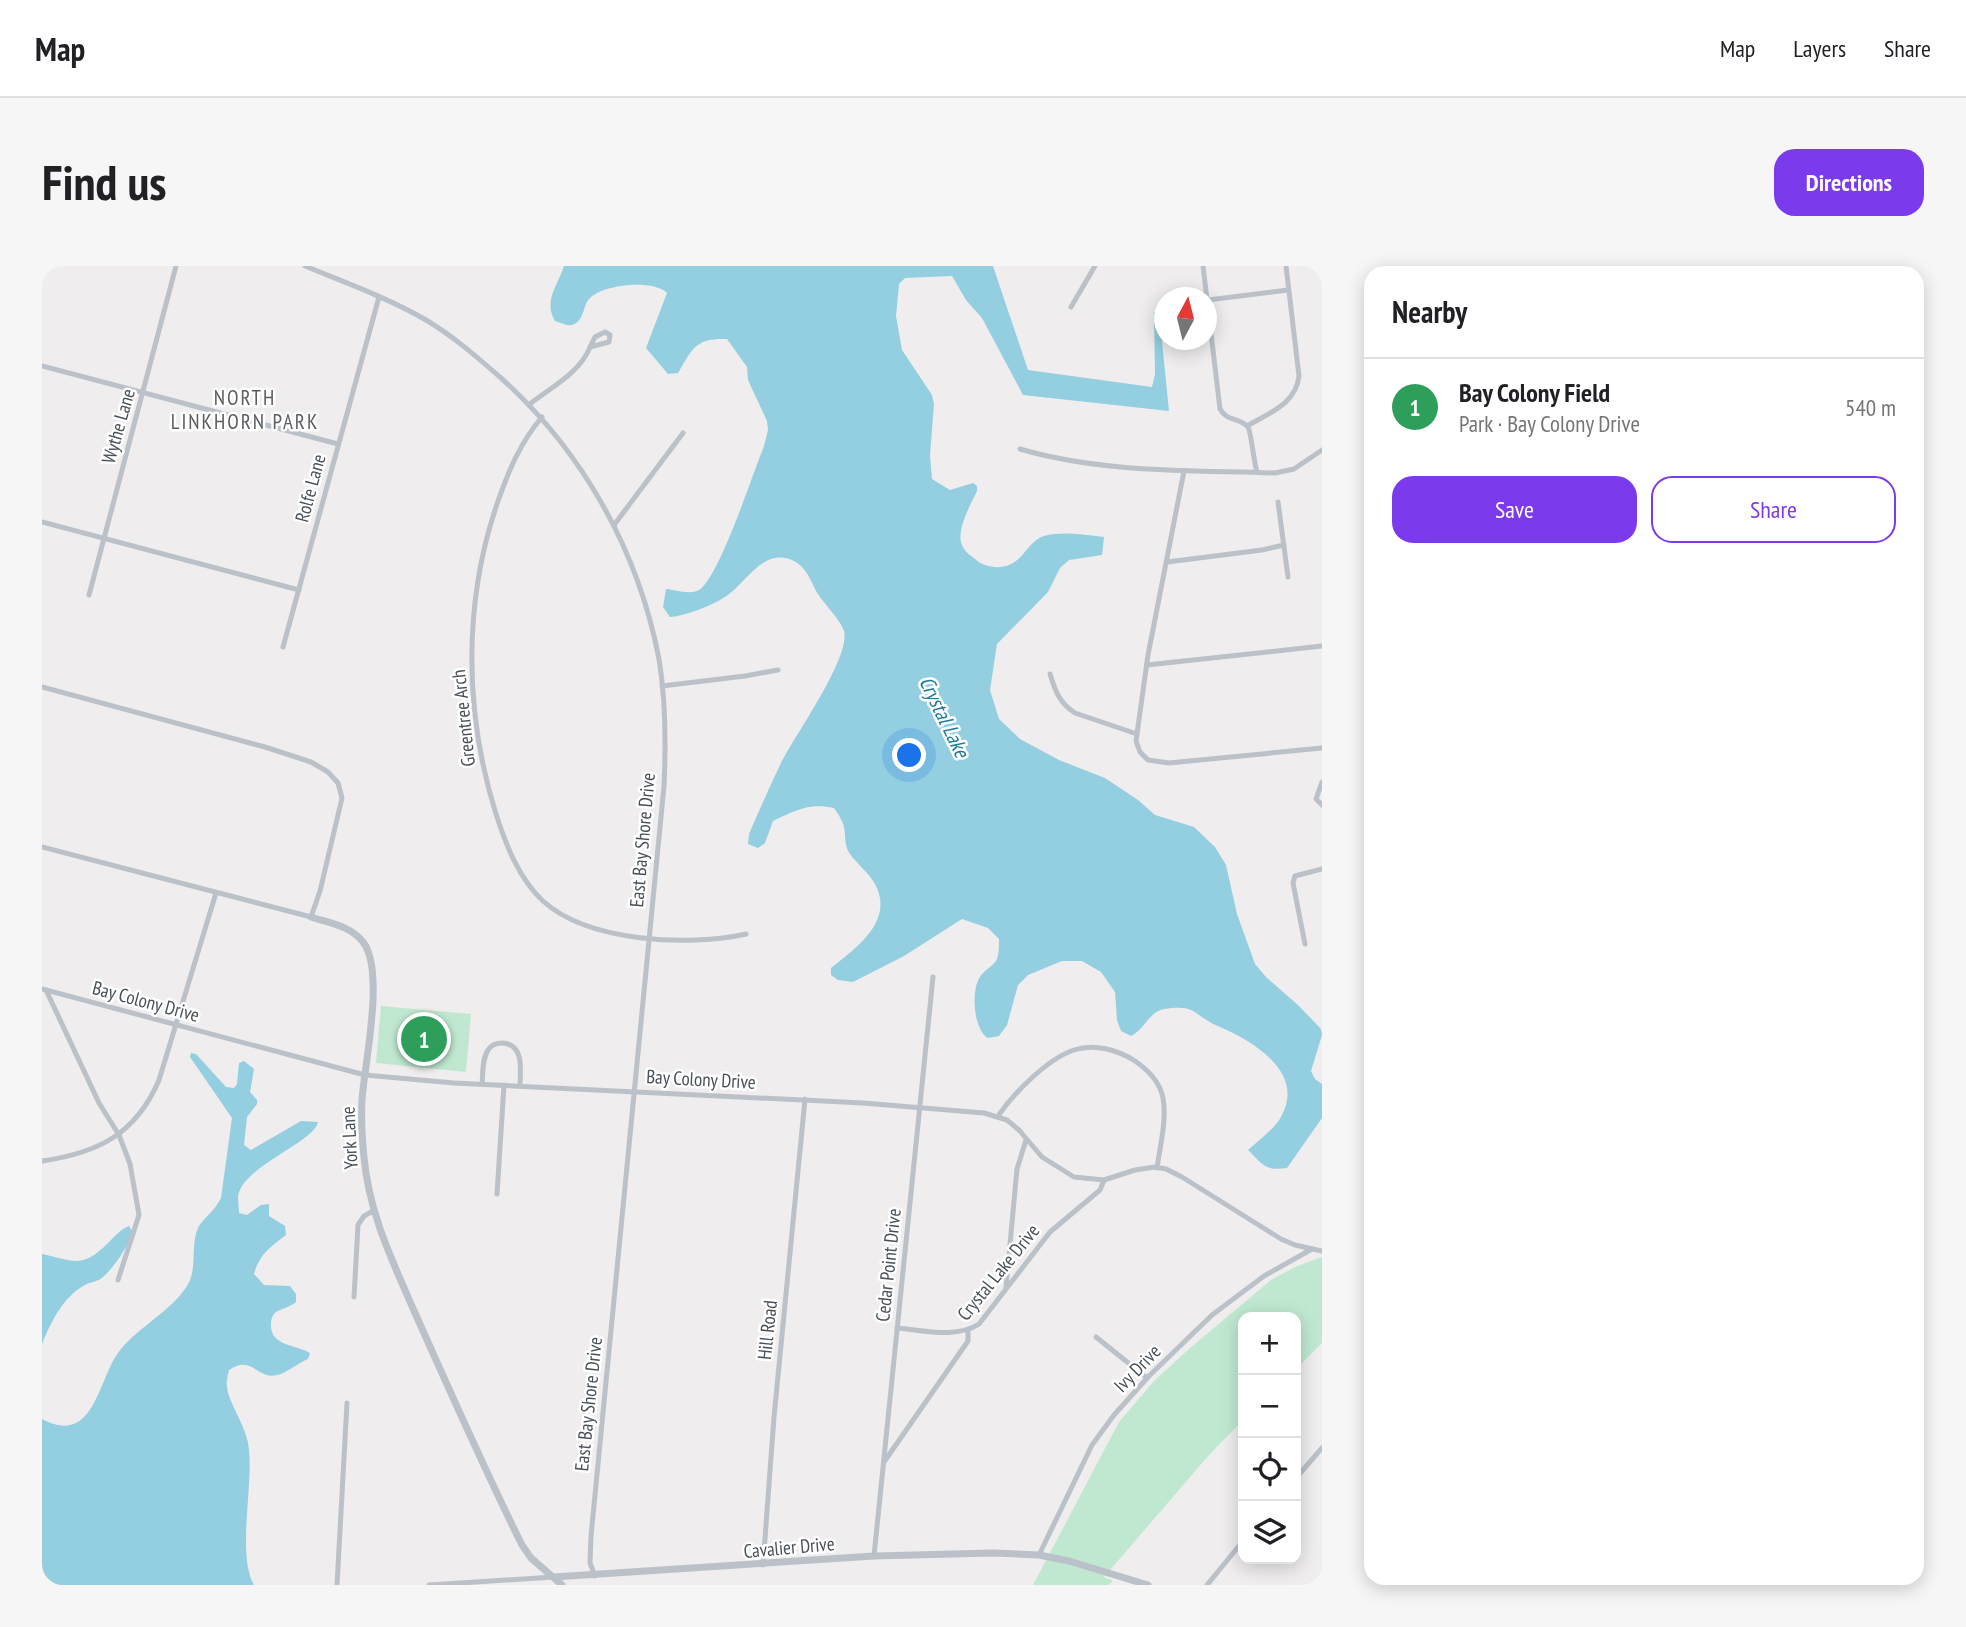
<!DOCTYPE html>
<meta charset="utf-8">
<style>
:root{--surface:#fff;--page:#f6f6f6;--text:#202124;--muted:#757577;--line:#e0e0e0;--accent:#7c3aed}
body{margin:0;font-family:"PT Sans Narrow",sans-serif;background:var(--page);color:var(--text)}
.controls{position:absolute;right:21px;bottom:21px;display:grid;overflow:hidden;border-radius:14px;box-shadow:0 4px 18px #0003}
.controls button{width:63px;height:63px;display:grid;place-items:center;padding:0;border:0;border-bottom:2px solid var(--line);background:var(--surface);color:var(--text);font:35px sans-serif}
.compass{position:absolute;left:1112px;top:21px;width:63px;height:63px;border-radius:50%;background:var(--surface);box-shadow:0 4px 18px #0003;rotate:7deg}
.you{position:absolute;left:868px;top:490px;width:24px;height:24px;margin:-18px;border:5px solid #fff;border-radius:50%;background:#1a73e8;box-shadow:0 0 0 10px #1a73e833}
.badge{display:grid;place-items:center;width:46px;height:46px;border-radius:50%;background:var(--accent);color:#fff;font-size:23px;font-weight:700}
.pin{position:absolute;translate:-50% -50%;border:4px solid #fff;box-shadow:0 2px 7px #0006}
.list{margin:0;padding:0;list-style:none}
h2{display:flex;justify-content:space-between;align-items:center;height:91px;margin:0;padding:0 28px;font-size:30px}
h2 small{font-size:23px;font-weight:400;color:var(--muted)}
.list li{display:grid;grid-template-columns:46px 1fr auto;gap:21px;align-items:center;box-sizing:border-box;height:98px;padding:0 28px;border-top:2px solid var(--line)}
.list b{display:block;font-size:26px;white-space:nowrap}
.list p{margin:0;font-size:23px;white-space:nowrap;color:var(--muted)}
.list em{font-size:23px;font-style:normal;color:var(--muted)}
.actions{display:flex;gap:14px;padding:21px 28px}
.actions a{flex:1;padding:16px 0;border:2px solid var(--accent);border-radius:21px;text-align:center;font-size:24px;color:var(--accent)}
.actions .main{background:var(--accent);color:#fff}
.icon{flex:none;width:38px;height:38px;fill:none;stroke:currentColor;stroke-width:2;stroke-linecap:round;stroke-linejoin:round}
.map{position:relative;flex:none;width:1280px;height:1319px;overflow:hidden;border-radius:21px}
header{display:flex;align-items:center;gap:42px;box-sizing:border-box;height:98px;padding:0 35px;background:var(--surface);border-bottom:2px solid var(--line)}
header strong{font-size:33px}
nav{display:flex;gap:38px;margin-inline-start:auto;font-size:24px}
.intro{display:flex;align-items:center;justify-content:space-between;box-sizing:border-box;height:168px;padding:0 42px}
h1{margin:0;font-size:49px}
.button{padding:18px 32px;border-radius:21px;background:var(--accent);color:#fff;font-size:24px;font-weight:700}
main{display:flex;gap:42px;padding:0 42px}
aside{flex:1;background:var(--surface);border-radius:21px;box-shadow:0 4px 18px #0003}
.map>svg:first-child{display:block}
</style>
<header>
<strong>Map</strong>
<nav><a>Map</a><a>Layers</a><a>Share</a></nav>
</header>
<div class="intro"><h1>Find us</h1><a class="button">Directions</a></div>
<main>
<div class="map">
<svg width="1280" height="1319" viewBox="0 0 1280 1319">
<rect width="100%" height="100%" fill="#efeded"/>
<!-- green -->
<g fill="#c0e8d0">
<path d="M 339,740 L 429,748 L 424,806 L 334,797 Z"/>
<path d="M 1280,991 L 1280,1077 L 1254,1103 L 1254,1051 L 1201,1051 L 1201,1154 L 1167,1189 L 1062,1311 L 1071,1315 L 1066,1319 L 991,1319 L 1077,1156 L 1113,1114 L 1147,1083 L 1229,1014 L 1253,1001 Z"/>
</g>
<!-- water -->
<g fill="#93cfe0">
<path d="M 522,0 L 951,0 L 986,104 L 1110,121 L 1113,108 L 1112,46 L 1117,46 L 1127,145 L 981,129 L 940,52 L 924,34 L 910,10 L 863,12 L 857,18 L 854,50 L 860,84 L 890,129 L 892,138 L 888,189 L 890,213 L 908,224 L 931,217 L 935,220 L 935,225 C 929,238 912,267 921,281 C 923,286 929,290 933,293 C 940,300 954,303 964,300 C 981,296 986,275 1002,270 C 1021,265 1042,269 1062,271 L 1060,289 L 1027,294 L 1018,302 L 1006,326 L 955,378 L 948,424 L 957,453 L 978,473 L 1017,494 L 1063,512 L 1096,534 L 1113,549 L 1152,561 L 1173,581 L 1184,599 L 1195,648 L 1213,698 L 1224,711 L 1257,740 L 1279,763 L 1280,769 L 1269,805 L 1273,813 L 1280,818 L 1280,852 L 1245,902 C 1223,905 1221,899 1206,884 C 1217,874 1233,863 1240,849 C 1263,805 1209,774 1176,760 C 1150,749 1156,738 1122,743 C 1107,746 1102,764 1089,770 L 1079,765 L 1075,754 L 1073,726 L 1059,706 L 1040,695 L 1020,695 L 986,709 L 976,719 L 965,759 L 957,770 L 946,772 C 931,763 929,724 938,711 C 942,704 950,701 954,695 C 957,690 957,680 957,673 L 946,662 L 920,653 L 862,690 L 811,716 L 796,714 L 789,709 L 789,702 C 814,682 853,655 833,618 C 827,607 815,598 808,588 C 802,579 804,571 802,561 C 801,555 796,548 792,542 C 766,537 755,544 731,555 L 723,577 L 716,582 L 706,578 L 707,568 C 717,545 727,522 738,499 C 751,472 809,392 802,365 C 798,352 779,336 772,321 C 765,304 754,289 733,292 C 715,295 701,318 687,328 C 675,338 643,350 628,351 L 621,341 L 624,323 C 633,324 648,329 657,324 C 677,312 711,207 722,180 L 726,164 L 725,155 L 706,114 L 705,101 L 685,73 C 653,72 651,82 636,107 L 626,108 L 604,82 L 625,27 C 612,13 560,18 547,33 C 541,40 542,52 534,57 C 527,62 520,57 513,55 C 501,35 516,19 522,0 Z"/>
<path d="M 149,787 L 154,788 L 184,821 L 192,822 L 195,818 L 197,797 L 202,795 L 212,803 L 208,826 L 215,834 L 215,838 L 205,851 L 202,879 L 209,884 L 259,855 L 276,856 C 273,876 201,900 196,930 C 196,935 197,942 197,947 L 205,949 L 219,939 L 227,938 L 227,950 L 243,960 L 244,969 C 228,981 217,989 212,1008 L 222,1019 L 248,1020 L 254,1028 L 254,1036 C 248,1041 241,1042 234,1046 C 229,1050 229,1055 229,1061 C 230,1080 255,1079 268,1087 L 266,1093 C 256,1097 245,1107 235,1109 C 214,1114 211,1088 187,1104 C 186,1109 184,1116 185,1121 C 186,1135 203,1159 206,1177 C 213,1216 194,1287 212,1319 L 0,1319 L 0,1153 C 54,1182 56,1109 79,1083 C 99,1059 128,1046 145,1020 C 156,1003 148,980 156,962 C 161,952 173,945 179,932 L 190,852 L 148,791 Z"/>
<path d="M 87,960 L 90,965 C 86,981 74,999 61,1011 C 56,1016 47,1016 41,1020 C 20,1033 9,1056 0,1078 L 0,988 C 33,995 40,1003 66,977 C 73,970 78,964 87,960 Z"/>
</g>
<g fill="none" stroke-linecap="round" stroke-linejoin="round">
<!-- minor -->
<g stroke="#bac1c8" stroke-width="5">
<path d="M 263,0 C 304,17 346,32 384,54 C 411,70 435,91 459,112 C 541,186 596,284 617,393 C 624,435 624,477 622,520 L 549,1270 L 548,1297 L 553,1310"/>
<path d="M 1161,0 L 1178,143 C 1185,156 1198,151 1206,161 C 1209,165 1212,198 1215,206"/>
<path d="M 1166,34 L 1246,24"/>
<path d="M 1029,41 L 1053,0"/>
<path d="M 563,66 L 568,69 L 567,76 L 548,81 L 553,71 Z"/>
<path d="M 0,100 L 296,178"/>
<path d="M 488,138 C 508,122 539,106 548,81"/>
<path d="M 500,151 C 478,177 467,204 456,235 C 421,336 422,446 454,548 C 464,579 477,613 501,635 C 546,676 647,681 704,668"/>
<path d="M 1205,160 C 1227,147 1254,138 1257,110 L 1244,0"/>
<path d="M 978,183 C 1060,207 1148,204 1233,207 L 1252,203 L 1280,184"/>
<path d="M 1142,205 L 1106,389 L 1094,475 L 1098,486 L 1106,494 L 1127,497 L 1280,482"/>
<path d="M 1236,236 L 1246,311"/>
<path d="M 0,256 L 257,324"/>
<path d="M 572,259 L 641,167"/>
<path d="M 1125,296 L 1220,284 L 1242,279"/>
<path d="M 47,329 L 134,0"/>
<path d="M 241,381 L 337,31"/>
<path d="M 1105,399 L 1280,380"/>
<path d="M 1008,408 C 1013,424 1017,437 1033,447 L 1095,468"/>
<path d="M 620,420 L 703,410 L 736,404"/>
<path d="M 0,421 L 223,481 L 269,496 L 286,506 L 296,517 L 300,532 L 278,625 L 269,651 L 0,581"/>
<path d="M 1280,516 L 1274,533 L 1280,539"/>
<path d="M 1263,678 L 1251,617 L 1253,610 L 1280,603"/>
<path d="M 0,723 L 323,809 L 412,817 L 821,837 L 942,847 L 965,854 L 977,864 L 1000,891 L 1032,911 L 1062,914 L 1093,904 L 1113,901 L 1124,903 L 1140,911 L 1239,973 L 1253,979 L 1280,985"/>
<path d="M 4,724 L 57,837 L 77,869 L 88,898 L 97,949 L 76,1014"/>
<path d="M 440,818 C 441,808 440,793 446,784 C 449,779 455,777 461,777 C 483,779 478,805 478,820"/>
<path d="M 956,850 C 972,827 1005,793 1032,784 C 1052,777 1076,784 1093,795 C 1106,804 1118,816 1121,832 C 1125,854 1118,880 1115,902"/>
<path d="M 0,895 C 56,887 94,868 117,814 L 174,627"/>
<path d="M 455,928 L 462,819"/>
<path d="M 964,1021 L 975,903 L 984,874"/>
<path d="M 312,1031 L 316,959 L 322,950 L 331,945"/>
<path d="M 855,1062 C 881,1064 914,1073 937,1058 L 1008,966 L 1058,924 L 1062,914"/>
<path d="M 1054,1071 L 1105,1112"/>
<path d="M 842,1196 L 926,1075 L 926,1064"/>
<path d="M 1254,1212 L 1280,1182"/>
<path d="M 997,1289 L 1050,1179 L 1072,1149 L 1107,1110 L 1170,1049 L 1222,1010 L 1270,983"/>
<path d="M 832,1290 L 891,711"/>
<path d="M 721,1299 L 732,1151 L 763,833"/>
<path d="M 295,1319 L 305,1137"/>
<path d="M 387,1319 L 512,1311"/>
<path d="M 1165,1319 L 1201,1275"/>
</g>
<!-- tertiary -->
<g stroke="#bac1c8" stroke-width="7">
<path d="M 269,651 C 287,657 309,660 321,676 C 343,704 323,796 320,833 C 319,852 320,872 322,891 C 327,948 351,996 373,1047 C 408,1125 442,1203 480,1279 L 489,1292 L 520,1319"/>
<path d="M 512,1311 L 832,1290 L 951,1287 L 997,1289 L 1027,1295 L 1106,1319"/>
</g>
</g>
<g text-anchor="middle" stroke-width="5" stroke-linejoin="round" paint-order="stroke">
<!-- street labels -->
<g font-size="19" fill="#485058" stroke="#fff">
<text transform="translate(76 160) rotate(-74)" y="7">Wythe Lane</text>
<text transform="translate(268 222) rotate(-75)" y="7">Rolfe Lane</text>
<text transform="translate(421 452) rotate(-96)" y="7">Greentree Arch</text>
<text transform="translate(600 574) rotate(-85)" y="7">East Bay Shore Drive</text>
<text transform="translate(104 735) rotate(15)" y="7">Bay Colony Drive</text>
<text transform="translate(659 813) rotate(3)" y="7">Bay Colony Drive</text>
<text transform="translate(307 872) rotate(-93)" y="7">York Lane</text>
<text transform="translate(846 999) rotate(-84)" y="7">Cedar Point Drive</text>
<text transform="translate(956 1006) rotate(-51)" y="7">Crystal Lake Drive</text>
<text transform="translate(725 1064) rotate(-84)" y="7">Hill Road</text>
<text transform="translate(1095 1102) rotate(-46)" y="7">Ivy Drive</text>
<text transform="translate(546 1138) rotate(-84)" y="7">East Bay Shore Drive</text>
<text transform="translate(747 1281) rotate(-5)" y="7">Cavalier Drive</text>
</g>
<!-- neighbourhood labels -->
<g font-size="21" letter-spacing="2" fill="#5b5d61" stroke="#fff">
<text x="203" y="139">NORTH<tspan x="203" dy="24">LINKHORN PARK</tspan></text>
</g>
<!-- water labels -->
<g font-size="21" font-style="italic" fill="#1e7b95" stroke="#fff">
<text transform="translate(902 451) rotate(64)" y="7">Crystal Lake</text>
</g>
</g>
</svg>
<div class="controls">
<button>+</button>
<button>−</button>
<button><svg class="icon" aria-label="locate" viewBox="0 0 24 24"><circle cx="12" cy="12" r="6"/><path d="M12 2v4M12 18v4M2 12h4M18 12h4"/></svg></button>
<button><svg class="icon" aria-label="layers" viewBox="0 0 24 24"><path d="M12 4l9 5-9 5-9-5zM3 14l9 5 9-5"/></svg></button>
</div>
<svg class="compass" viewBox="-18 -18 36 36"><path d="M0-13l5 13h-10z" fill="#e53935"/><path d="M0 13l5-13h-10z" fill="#757577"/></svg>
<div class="you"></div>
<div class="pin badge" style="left:382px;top:773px;background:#2e9e5b">1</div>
</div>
<aside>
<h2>Nearby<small></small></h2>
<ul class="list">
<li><span class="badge" style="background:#2e9e5b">1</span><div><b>Bay Colony Field</b><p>Park · Bay Colony Drive</p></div><em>540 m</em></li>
</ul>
<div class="actions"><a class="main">Save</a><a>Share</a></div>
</aside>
</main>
